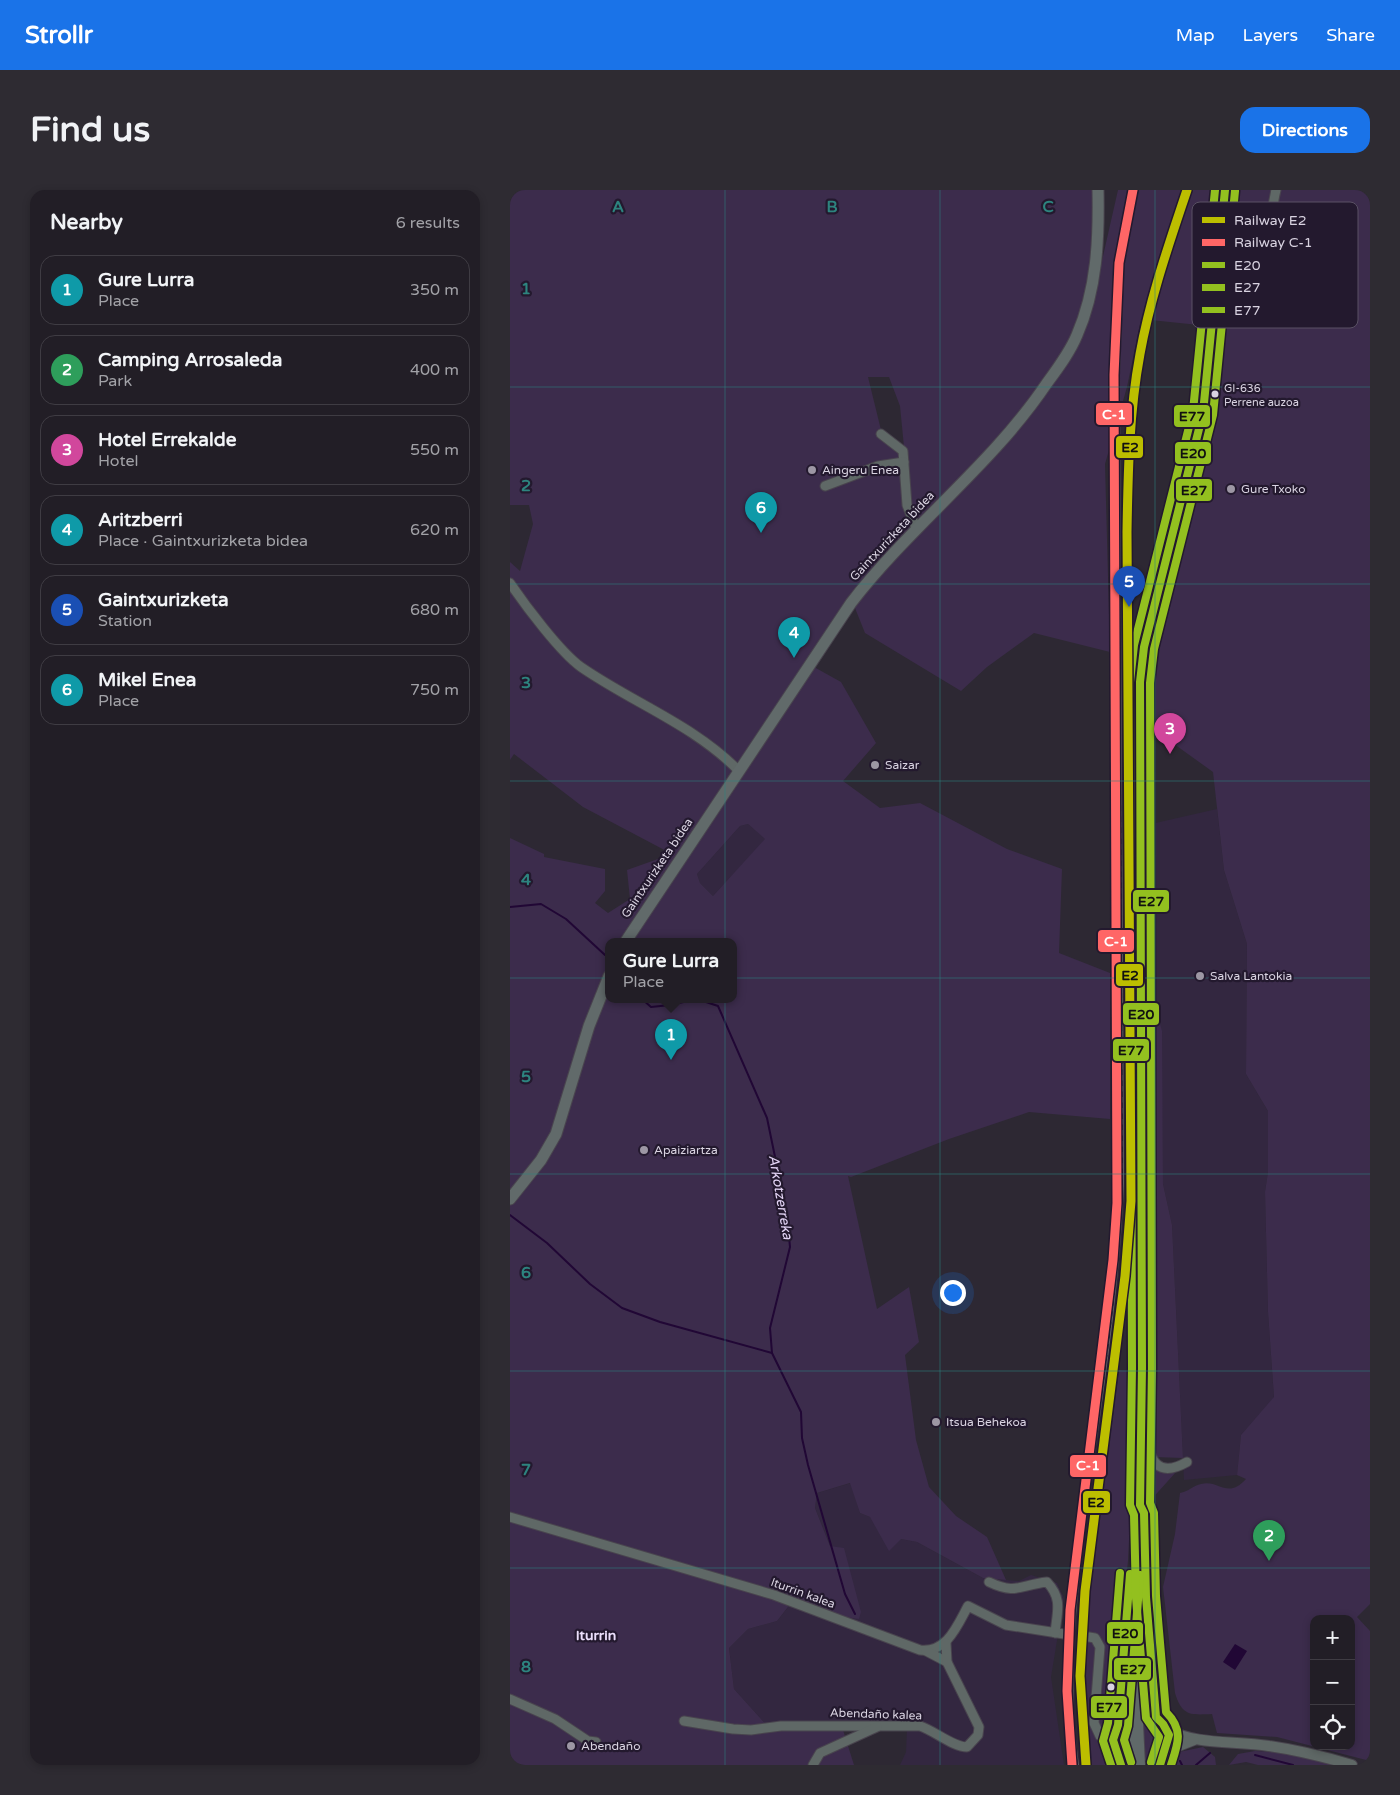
<!DOCTYPE html>
<meta charset="utf-8">
<style>
:root{--surface:#221e26;--page:#2e2b32;--text:#f1f3f6;--muted:#a2a2a7;--line:#3f3c43;--accent:#1a73e8}
body{margin:0;font-family:"Varela Round",sans-serif;background:var(--page);color:var(--text)}
.controls{position:absolute;right:15px;bottom:15px;display:grid;overflow:hidden;border-radius:10px;box-shadow:0 2px 8px #0003}
.controls button{width:45px;height:45px;display:grid;place-items:center;padding:0;border:0;border-bottom:1px solid var(--line);background:var(--surface);color:var(--text);font:25px sans-serif}
.you{position:absolute;left:442px;top:1102px;width:18px;height:18px;margin:-12px;border:4px solid #fff;border-radius:50%;background:#1a73e8;box-shadow:0 0 0 8px #1a73e833}
.badge{display:grid;place-items:center;width:32px;height:32px;border-radius:50%;background:var(--accent);color:#fff;font-size:16px;font-weight:700}
.pin{position:absolute;translate:-50% -41px;filter:drop-shadow(0 1px 2px #0008)}
.pin::after{content:'';position:absolute;top:26px;width:18px;height:15px;background:inherit;clip-path:polygon(0 0,100% 0,50% 100%)}
.popup{position:absolute;left:95px;top:748px;width:132px;height:65px;box-sizing:border-box;display:grid;place-content:center;border-radius:10px;background:var(--surface);filter:drop-shadow(0 1px 4px #0005);font-size:16px;white-space:nowrap;color:var(--muted)}
.popup b{font-size:19px;color:var(--text)}
.popup::after{content:'';position:absolute;left:50%;top:100%;margin-left:-10px;border:10px solid transparent;border-top-color:var(--surface)}
.list{margin:0;padding:0;list-style:none}
h2{display:flex;justify-content:space-between;align-items:center;height:65px;margin:0;padding:0 20px;font-size:21px}
h2 small{font-size:16px;font-weight:400;color:var(--muted)}
.list li{display:grid;grid-template-columns:32px 1fr auto;gap:15px;align-items:center;box-sizing:border-box;height:70px;margin:0 10px 10px;padding:0 10px;border:1px solid var(--line);border-radius:15px}
.list b{display:block;font-size:19px;white-space:nowrap}
.list p{margin:0;font-size:16px;white-space:nowrap;color:var(--muted)}
.list em{font-size:16px;font-style:normal;color:var(--muted)}
.icon{flex:none;width:28px;height:28px;fill:none;stroke:currentColor;stroke-width:2;stroke-linecap:round;stroke-linejoin:round}
.map{position:relative;flex:none;width:860px;height:1575px;overflow:hidden;border-radius:15px}
header{display:flex;align-items:center;gap:30px;box-sizing:border-box;height:70px;padding:0 25px;background:var(--accent);color:#fff}
header strong{font-size:24px}
nav{display:flex;gap:28px;margin-inline-start:auto;font-size:18px}
.intro{display:flex;align-items:center;justify-content:space-between;box-sizing:border-box;height:120px;padding:0 30px}
h1{margin:0;font-size:35px}
.button{padding:12px 22px;border-radius:15px;background:var(--accent);color:#fff;font-size:18px;font-weight:700}
main{display:flex;gap:30px;padding:0 30px}
aside{flex:1;background:var(--surface);border-radius:15px;box-shadow:0 2px 8px #0003}
.map>svg:first-child{display:block}
</style>
<header>
<strong>Strollr</strong>
<nav><a>Map</a><a>Layers</a><a>Share</a></nav>
</header>
<div class="intro"><h1>Find us</h1><a class="button">Directions</a></div>
<main>
<aside>
<h2>Nearby<small>6 results</small></h2>
<ul class="list">
<li><span class="badge" style="background:#0f9aa8">1</span><div><b>Gure Lurra</b><p>Place</p></div><em>350 m</em></li>
<li><span class="badge" style="background:#2e9e5b">2</span><div><b>Camping Arrosaleda</b><p>Park</p></div><em>400 m</em></li>
<li><span class="badge" style="background:#d1479c">3</span><div><b>Hotel Errekalde</b><p>Hotel</p></div><em>550 m</em></li>
<li><span class="badge" style="background:#0f9aa8">4</span><div><b>Aritzberri</b><p>Place · Gaintxurizketa bidea</p></div><em>620 m</em></li>
<li><span class="badge" style="background:#1a4fb4">5</span><div><b>Gaintxurizketa</b><p>Station</p></div><em>680 m</em></li>
<li><span class="badge" style="background:#0f9aa8">6</span><div><b>Mikel Enea</b><p>Place</p></div><em>750 m</em></li>
</ul>
</aside>
<div class="map">
<svg width="860" height="1575" viewBox="0 0 860 1575">
<rect width="100%" height="100%" fill="#2d2833"/>
<!-- built -->
<g fill="#332740">
<path d="M 707,619 L 714,680 L 737,754 L 736,884 L 758,921 L 758,982 L 755,1002 L 758,1122 L 764,1208 L 731,1245 L 727,1285 L 674,1290 L 662,1035 L 653,994 L 651,841 L 642,807 L 641,634 Z"/>
<path d="M 238,634 L 256,649 L 203,706 L 190,693 L 187,684 L 230,636 Z"/>
<path d="M 341,1293 L 350,1323 L 360,1327 L 391,1349 L 407,1352 L 473,1388 L 509,1391 L 521,1385 L 547,1393 L 554,1408 L 541,1487 L 554,1575 L 390,1575 L 396,1562 L 397,1539 L 262,1541 L 224,1499 L 219,1458 L 238,1439 L 267,1431 L 291,1401 L 331,1383 L 305,1318 L 307,1303 Z"/>
</g>
<!-- green -->
<g fill="#3c2c4c" fill-rule="evenodd">
<path d="M 0,0 L 586,0 L 591,75 L 608,0 L 860,0 L 860,1414 L 847,1427 L 860,1441 L 860,1571 L 767,1547 L 707,1543 L 702,1524 C 680,1525 672,1526 665,1503 L 653,1397 L 665,1344 L 670,1303 C 678,1302 684,1295 691,1294 C 709,1289 717,1310 736,1289 L 727,1285 L 731,1245 L 764,1207 L 758,1122 L 755,1002 L 758,982 L 758,921 L 736,884 L 737,754 L 714,680 L 703,582 L 639,536 L 639,486 L 658,390 L 702,223 L 711,171 L 708,162 L 708,137 L 631,129 L 617,197 L 595,274 L 600,462 L 524,443 L 477,477 L 451,501 L 355,443 L 343,413 L 295,472 L 331,492 L 366,553 L 333,591 L 370,618 L 410,613 L 497,659 L 552,679 L 549,763 L 600,783 L 600,929 L 519,922 L 439,949 L 341,987 L 338,986 L 367,1119 L 399,1097 L 409,1152 L 395,1165 L 406,1250 L 419,1297 L 446,1326 L 477,1347 L 496,1390 L 473,1388 L 407,1352 L 391,1349 L 379,1361 L 360,1327 L 350,1323 L 340,1293 L 307,1303 L 305,1318 L 320,1356 L 334,1358 L 351,1422 L 349,1429 L 335,1427 L 285,1408 L 267,1431 L 238,1439 L 219,1458 L 224,1499 L 262,1541 L 333,1540 L 344,1575 L 346,1575 L 0,1575 L 0,648 L 34,664 L 34,667 L 95,679 L 95,701 L 85,713 L 98,723 L 120,709 L 117,680 L 162,664 L 73,617 L 4,564 L 0,570 L 0,372 L 10,381 L 23,334 L 19,315 L 0,315 ZM 358,187 L 379,187 L 390,216 L 394,257 L 371,240 ZM 238,634 L 255,649 L 203,706 L 190,693 L 187,684 L 230,636 ZM 99,751 L 224,751 L 224,809 L 99,809 ZM 804,1429 L 841,1429 L 841,1556 L 804,1556 Z"/>
<path d="M 637,807 L 642,807 L 652,841 L 653,994 L 662,1035 L 673,1268 L 644,1267 L 635,1121 Z"/>
<path d="M 609,1180 L 627,1181 L 618,1371 L 601,1527 L 603,1575 L 581,1575 L 575,1529 L 573,1452 Z"/>
<path d="M 640,1271 L 650,1281 L 666,1282 L 639,1312 Z"/>
<circle cx="631" cy="1551" r="23"/>
<path d="M 693,1557 L 705,1567 L 706,1575 L 659,1575 L 669,1562 Z"/>
<path d="M 745,1561 L 769,1562 L 825,1575 L 748,1575 L 736,1572 L 719,1575 L 728,1564 Z"/>
</g>
<!-- water -->
<path fill="#210735" d="M 725,1454 L 737,1461 L 725,1480 L 713,1472 Z"/>
<g fill="none" stroke-linecap="round" stroke-linejoin="round">
<!-- stream -->
<g stroke="#210735" stroke-width="2">
<path d="M 0,717 L 31,714 L 56,729 L 95,765"/>
<path d="M 132,809 L 141,817 L 160,815 L 187,809"/>
<path d="M 187,809 L 208,816 L 257,928 L 277,1025 L 280,1057 L 260,1138 L 262,1163 L 291,1222 L 292,1248 L 298,1275 L 335,1404 L 345,1424"/>
<path d="M 0,1025 L 37,1053 L 80,1094 L 112,1118 L 150,1132 L 262,1163"/>
<path d="M 745,1565 L 783,1575"/>
<path d="M 670,1571 L 672,1575"/>
<path d="M 686,1575 L 700,1563"/>
</g>
<!-- minor-tunnel -->
<path stroke="#47424d" stroke-width="9" stroke-dasharray="9 4.5" stroke-linecap="butt" d="M 554,1444 L 579,1447"/>
<defs>
<g id="minor">
<path d="M 766,0 C 760,23 763,37 775,57"/>
<path d="M 371,244 L 393,261 L 397,315 L 406,338"/>
<path d="M 315,296 L 368,276 L 394,272"/>
<path d="M 0,393 C 15,415 50,462 71,477 C 123,513 184,535 229,581"/>
<path d="M 635,1243 C 640,1270 647,1289 677,1272"/>
<path d="M 0,1327 L 264,1405 L 410,1460 C 437,1463 447,1436 458,1416 L 496,1435 L 554,1444"/>
<path d="M 479,1392 C 506,1405 510,1395 537,1392 C 553,1409 547,1422 545,1443"/>
<path d="M 579,1447 L 585,1448 L 590,1457 L 584,1533 L 590,1546 L 603,1556"/>
<path d="M 416,1461 L 437,1472"/>
<path d="M 0,1509 L 45,1529 L 78,1551 L 86,1552"/>
<path d="M 174,1531 L 223,1539 L 241,1540 L 271,1536 L 410,1536 C 425,1541 443,1557 457,1557 L 468,1545 L 469,1537 L 437,1472 L 436,1453"/>
<path d="M 303,1575 L 310,1563 L 367,1537"/>
</g>
<g id="tertiary">
<path d="M 657,1539 C 687,1556 725,1550 759,1556 C 787,1560 815,1567 842,1575"/>
<path d="M 655,1565 L 666,1557 L 684,1550"/>
<path d="M 614,1573 C 607,1567 602,1559 603,1549 C 606,1508 671,1518 657,1563"/>
</g>
<g id="secondary">
<path d="M 116,751 L 341,413 C 401,335 482,275 537,193 C 548,178 560,162 567,145 C 587,99 589,49 588,0"/>
<path d="M 0,1009 L 31,970 L 46,944 L 79,836 L 99,786"/>
</g>
<g id="primary">
<path d="M 636,1398 L 646,1527"/>
<path d="M 625,1513 L 632,1178 L 630,492 L 634,457 L 693,223 L 715,0"/>
<path d="M 608,1535 L 619,1388"/>
<path d="M 609,1569 L 611,1575"/>
<path d="M 650,1575 L 652,1570"/>
</g>
</defs>
<!-- minor casing -->
<use href="#minor" stroke="#49444e" stroke-width="11"/>
<!-- tertiary casing -->
<use href="#tertiary" stroke="#49444e" stroke-width="12"/>
<!-- secondary casing -->
<use href="#secondary" stroke="#49444e" stroke-width="13"/>
<!-- primary casing -->
<use href="#primary" stroke="#49444e" stroke-width="16"/>
<!-- minor -->
<use href="#minor" stroke="#5f6866" stroke-width="9"/>
<!-- tertiary -->
<use href="#tertiary" stroke="#5f6866" stroke-width="10"/>
<!-- secondary -->
<use href="#secondary" stroke="#616a6a" stroke-width="11"/>
<!-- primary -->
<use href="#primary" stroke="#606969" stroke-width="14"/>
<defs>
<path id="rail" d="M 567,1575 C 554,1485 566,1396 577,1307 C 591,1203 608,1098 612,993 L 608,183 L 612,77 L 625,0"/>
</defs>
<!-- rail casing -->
<use href="#rail" stroke="#5f5f64" stroke-width="4"/>
<!-- rail -->
<use href="#rail" stroke="#23192e" stroke-width="2" stroke-dasharray="5.5" stroke-linecap="butt"/>
<defs>
<path id="primary-bridge" d="M 625,1513 L 628,1575"/>
</defs>
<!-- primary-bridge casing -->
<use href="#primary-bridge" stroke="#49444e" stroke-width="16" stroke-linecap="butt"/>
<!-- primary-bridge -->
<use href="#primary-bridge" stroke="#606969" stroke-width="14"/>
<defs>
<g id="bus-1">
<path d="M 611,1575 L 603,1550 L 608,1535 L 620,1384"/>
<path d="M 650,1575 L 659,1545 L 653,1534 L 646,1527 L 636,1407 L 634,1323 L 630,1315 L 632,1178 L 630,492 L 634,457 L 693,223 L 715,0"/>
</g>
<g id="bus-2">
<path d="M 621,1572 L 614,1550 L 618,1536 L 630,1385"/>
<path d="M 661,1575 C 668,1554 674,1540 656,1522 L 646,1406 L 644,1323 L 640,1313 L 642,1178 L 640,493 L 644,459 L 703,225 L 725,1"/>
</g>
<g id="bus-3">
<path d="M 641,1572 L 649,1547 L 636,1528 L 626,1408 L 624,1325 L 620,1315 L 622,1178 L 620,492 L 624,455 L 683,221 L 705,0"/>
<path d="M 601,1575 L 593,1551 L 598,1533 L 610,1383"/>
</g>
</defs>
<!-- bus-1 casing -->
<use href="#bus-1" stroke="#23192e" stroke-width="11"/>
<!-- bus-2 casing -->
<use href="#bus-2" stroke="#23192e" stroke-width="11"/>
<!-- bus-3 casing -->
<use href="#bus-3" stroke="#23192e" stroke-width="11"/>
<!-- bus-1 -->
<use href="#bus-1" stroke="#93c01f" stroke-width="8"/>
<!-- bus-2 -->
<use href="#bus-2" stroke="#93c01f" stroke-width="8"/>
<!-- bus-3 -->
<use href="#bus-3" stroke="#93c01f" stroke-width="8"/>
<defs>
<path id="rail-1" d="M 576,1575 L 570,1486 L 575,1401 L 615,1086 L 621,1011 L 617,342 C 618,283 619,223 630,164 C 640,108 659,54 677,0"/>
<path id="rail-2" d="M 562,1575 L 557,1501 L 560,1420 L 603,1070 L 607,1013 L 604,185 L 609,73 L 623,0"/>
</defs>
<!-- rail-1 casing -->
<use href="#rail-1" stroke="#23192e" stroke-width="12"/>
<!-- rail-2 casing -->
<use href="#rail-2" stroke="#23192e" stroke-width="12"/>
<!-- rail-1 -->
<use href="#rail-1" stroke="#bcbe00" stroke-width="9"/>
<!-- rail-2 -->
<use href="#rail-2" stroke="#f66" stroke-width="9"/>
</g>
<!-- grid -->
<path fill="none" stroke="#2d847f" stroke-width="1" stroke-opacity="0.55" d="M 215,0 L 215,1575M 430,0 L 430,1575M 645,0 L 645,1575M 0,197 L 860,197M 0,394 L 860,394M 0,591 L 860,591M 0,788 L 860,788M 0,984 L 860,984M 0,1181 L 860,1181M 0,1378 L 860,1378"/>
<!-- markers -->
<g fill="#d9d3e1" stroke="#23192e" stroke-width="2">
<circle cx="705" cy="204" r="4.5"/>
<circle cx="601" cy="1497" r="4.5"/>
</g>
<g fill="#9d97a4" stroke="#23192e" stroke-width="2">
<circle cx="302" cy="280" r="5"/>
<circle cx="721" cy="299" r="5"/>
<circle cx="365" cy="575" r="5"/>
<circle cx="690" cy="786" r="5"/>
<circle cx="134" cy="960" r="5"/>
<circle cx="426" cy="1232" r="5"/>
<circle cx="61" cy="1556" r="5"/>
</g>
<g text-anchor="middle" stroke-width="4.5" stroke-linejoin="round" paint-order="stroke">
<!-- bus labels -->
<g font-size="11" fill="#d9d3e1" stroke="#23192e" text-anchor="start">
<text x="714" y="202">GI-636<tspan x="714" dy="14">Perrene auzoa</tspan></text>
</g>
<!-- poi labels -->
<g font-size="12" fill="#d9d3e1" stroke="#23192e" text-anchor="start">
<text x="312" y="284">Aingeru Enea</text>
<text x="731" y="303">Gure Txoko</text>
<text x="375" y="579">Saizar</text>
<text x="700" y="790">Salva Lantokia</text>
<text x="144" y="964">Apaiziartza</text>
<text x="436" y="1236">Itsua Behekoa</text>
<text x="71" y="1560">Abendaño</text>
</g>
<!-- street labels -->
<g font-size="12" fill="#d9d3e1" stroke="#23192e">
<text transform="translate(382 346) rotate(-47)" y="4">Gaintxurizketa bidea</text>
<text transform="translate(147 678) rotate(-56)" y="4">Gaintxurizketa bidea</text>
<text transform="translate(293 1403) rotate(20)" y="4">Iturrin kalea</text>
<text transform="translate(366 1524) rotate(2)" y="4">Abendaño kalea</text>
</g>
<!-- water labels -->
<g font-size="14" font-style="italic" fill="#e2d3f4" stroke="#23192e">
<text transform="translate(271 1007) rotate(80)" y="5">Arkotzerreka</text>
</g>
<!-- neighbourhood labels -->
<g font-size="14" font-weight="bold" fill="#ebdefb" stroke="#23192e">
<text x="86" y="1450">Iturrin</text>
</g>
</g>
<!-- legend -->
<rect x="682" y="12" width="166" height="126" rx="8" fill="#23192e" stroke="#5a5164" stroke-width="1"/>
<rect x="692" y="27" width="23" height="6" fill="#bcbe00"/>
<rect x="692" y="49" width="23" height="7" fill="#f66"/>
<rect x="692" y="72" width="23" height="6" fill="#93c01f"/>
<rect x="692" y="94" width="23" height="7" fill="#93c01f"/>
<rect x="692" y="117" width="23" height="6" fill="#93c01f"/>
<g font-size="14" fill="#d9d3e1">
<text x="724" y="35">Railway E2</text>
<text x="724" y="57">Railway C-1</text>
<text x="724" y="80">E20</text>
<text x="724" y="102">E27</text>
<text x="724" y="125">E77</text>
</g>
<g font-size="16" text-anchor="middle" font-weight="bold" fill="#2d847f" stroke="#23192e" stroke-width="4.5" stroke-linejoin="round" paint-order="stroke">
<text x="108" y="22">A</text>
<text x="322" y="22">B</text>
<text x="538" y="22">C</text>
<text x="16" y="104">1</text>
<text x="16" y="301">2</text>
<text x="16" y="498">3</text>
<text x="16" y="695">4</text>
<text x="16" y="892">5</text>
<text x="16" y="1088">6</text>
<text x="16" y="1285">7</text>
<text x="16" y="1482">8</text>
</g>
<g stroke="#23192e" stroke-width="2">
<rect x="585" y="212" width="38" height="24" rx="5" fill="#f66"/>
<rect x="663" y="214" width="38" height="24" rx="5" fill="#93c01f"/>
<rect x="605" y="245" width="29" height="24" rx="5" fill="#bcbe00"/>
<rect x="664" y="251" width="38" height="24" rx="5" fill="#93c01f"/>
<rect x="665" y="288" width="38" height="24" rx="5" fill="#93c01f"/>
<rect x="622" y="699" width="38" height="24" rx="5" fill="#93c01f"/>
<rect x="587" y="739" width="38" height="24" rx="5" fill="#f66"/>
<rect x="605" y="773" width="29" height="24" rx="5" fill="#bcbe00"/>
<rect x="612" y="812" width="38" height="24" rx="5" fill="#93c01f"/>
<rect x="602" y="848" width="38" height="24" rx="5" fill="#93c01f"/>
<rect x="559" y="1264" width="38" height="24" rx="5" fill="#f66"/>
<rect x="572" y="1300" width="29" height="24" rx="5" fill="#bcbe00"/>
<rect x="596" y="1431" width="38" height="24" rx="5" fill="#93c01f"/>
<rect x="603" y="1467" width="39" height="24" rx="5" fill="#93c01f"/>
<rect x="580" y="1505" width="38" height="24" rx="5" fill="#93c01f"/>
</g>
<g font-size="14" text-anchor="middle" font-weight="bold" fill="#fff">
<text x="604" y="229">C-1</text>
<text x="606" y="756">C-1</text>
<text x="578" y="1280">C-1</text>
</g>
<g font-size="14" text-anchor="middle" font-weight="bold" fill="#111">
<text x="682" y="231">E77</text>
<text x="620" y="262">E2</text>
<text x="683" y="268">E20</text>
<text x="684" y="305">E27</text>
<text x="641" y="716">E27</text>
<text x="620" y="790">E2</text>
<text x="631" y="829">E20</text>
<text x="621" y="865">E77</text>
<text x="586" y="1317">E2</text>
<text x="615" y="1448">E20</text>
<text x="623" y="1484">E27</text>
<text x="599" y="1522">E77</text>
</g>
</svg>
<div class="controls">
<button>+</button>
<button>−</button>
<button><svg class="icon" aria-label="locate" viewBox="0 0 24 24"><circle cx="12" cy="12" r="6"/><path d="M12 2v4M12 18v4M2 12h4M18 12h4"/></svg></button>
</div>
<div class="you"></div>
<div class="pin badge" style="left:161px;top:870px;background:#0f9aa8">1</div>
<div class="popup"><b>Gure Lurra</b>Place</div>
<div class="pin badge" style="left:759px;top:1371px;background:#2e9e5b">2</div>
<div class="pin badge" style="left:660px;top:564px;background:#d1479c">3</div>
<div class="pin badge" style="left:284px;top:468px;background:#0f9aa8">4</div>
<div class="pin badge" style="left:619px;top:417px;background:#1a4fb4">5</div>
<div class="pin badge" style="left:251px;top:343px;background:#0f9aa8">6</div>
</div>
</main>
